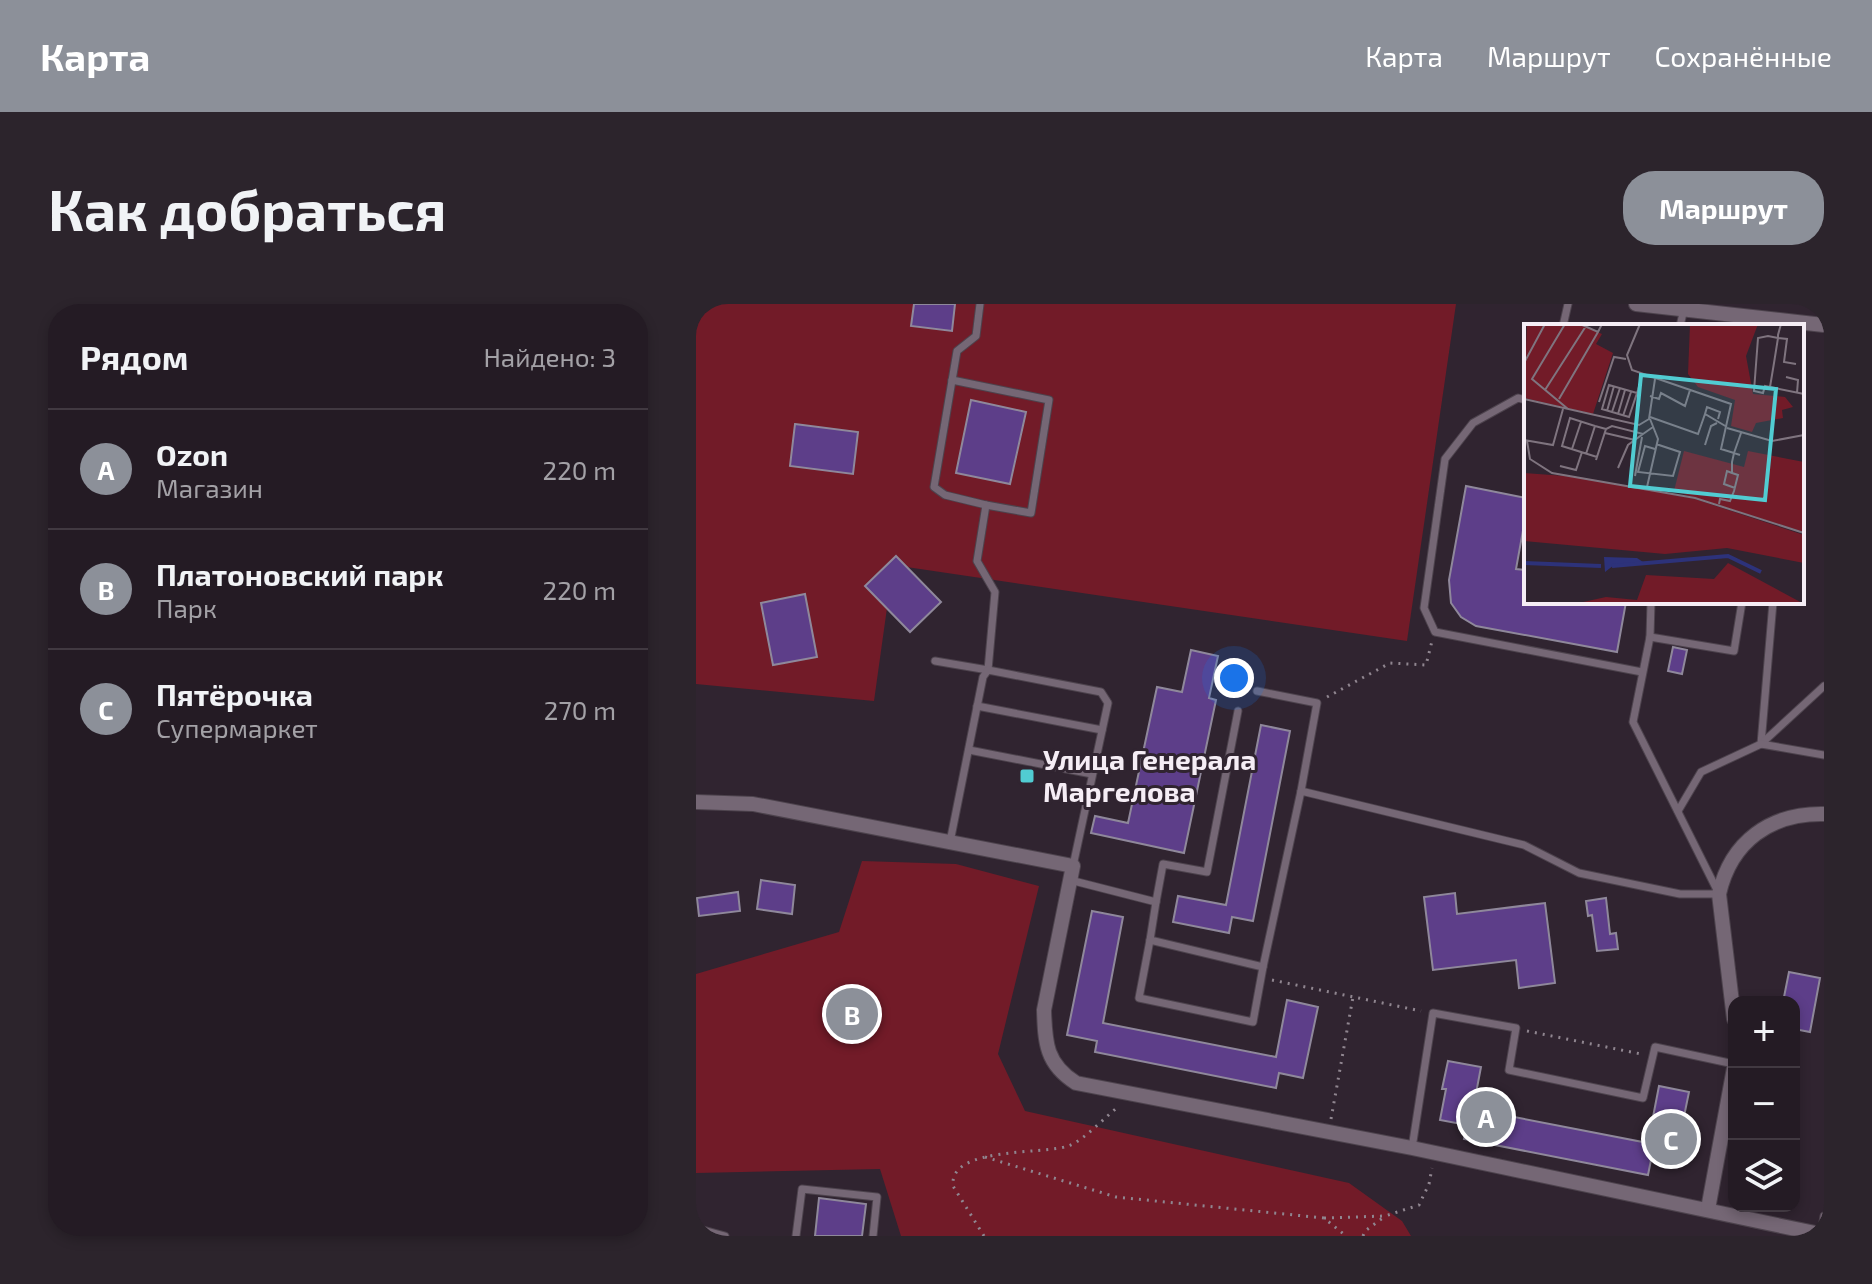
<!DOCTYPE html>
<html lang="ru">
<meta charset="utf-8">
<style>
:root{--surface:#241b24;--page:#2c242c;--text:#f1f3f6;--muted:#a3a1a6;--line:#413941;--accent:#8c9099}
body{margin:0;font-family:"Exo 2",sans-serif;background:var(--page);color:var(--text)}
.controls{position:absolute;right:24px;bottom:24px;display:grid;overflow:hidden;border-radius:16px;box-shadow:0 4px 12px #0003}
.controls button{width:72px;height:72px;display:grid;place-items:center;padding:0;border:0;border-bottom:2px solid var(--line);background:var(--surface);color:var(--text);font:40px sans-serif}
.you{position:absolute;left:538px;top:374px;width:28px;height:28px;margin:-20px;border:6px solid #fff;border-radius:50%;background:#1a73e8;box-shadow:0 0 0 12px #1a73e833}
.badge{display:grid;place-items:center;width:52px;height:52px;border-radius:50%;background:var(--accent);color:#fff;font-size:26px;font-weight:700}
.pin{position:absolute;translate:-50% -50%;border:4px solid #fff;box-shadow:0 2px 8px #0006}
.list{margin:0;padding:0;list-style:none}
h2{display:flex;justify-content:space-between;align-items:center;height:104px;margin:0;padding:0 32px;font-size:34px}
h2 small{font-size:26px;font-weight:400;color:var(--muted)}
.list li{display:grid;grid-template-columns:52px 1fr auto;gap:24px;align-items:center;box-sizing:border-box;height:120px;padding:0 32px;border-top:2px solid var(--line)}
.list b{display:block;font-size:30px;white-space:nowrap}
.list p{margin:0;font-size:26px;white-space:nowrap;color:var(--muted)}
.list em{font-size:26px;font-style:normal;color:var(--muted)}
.icon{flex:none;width:44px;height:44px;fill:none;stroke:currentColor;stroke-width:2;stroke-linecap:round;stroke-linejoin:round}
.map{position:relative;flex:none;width:1128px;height:932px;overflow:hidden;border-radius:32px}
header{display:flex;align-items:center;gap:48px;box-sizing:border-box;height:112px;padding:0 40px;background:var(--accent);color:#fff}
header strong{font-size:38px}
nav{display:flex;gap:44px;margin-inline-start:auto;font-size:28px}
.intro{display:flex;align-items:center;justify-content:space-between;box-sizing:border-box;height:192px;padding:0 48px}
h1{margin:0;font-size:56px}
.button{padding:20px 36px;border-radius:32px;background:var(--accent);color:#fff;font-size:28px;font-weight:700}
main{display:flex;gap:48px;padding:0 48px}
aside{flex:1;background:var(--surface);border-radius:32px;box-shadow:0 4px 12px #0003}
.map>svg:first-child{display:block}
</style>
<header>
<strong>Карта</strong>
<nav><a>Карта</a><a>Маршрут</a><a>Сохранённые</a></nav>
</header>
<div class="intro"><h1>Как добраться</h1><a class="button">Маршрут</a></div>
<main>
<aside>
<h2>Рядом<small>Найдено: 3</small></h2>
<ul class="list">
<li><span class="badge">A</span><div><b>Ozon</b><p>Магазин</p></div><em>220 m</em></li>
<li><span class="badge">B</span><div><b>Платоновский парк</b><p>Парк</p></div><em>220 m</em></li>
<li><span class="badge">C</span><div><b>Пятёрочка</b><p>Супермаркет</p></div><em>270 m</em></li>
</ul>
</aside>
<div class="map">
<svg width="1128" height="932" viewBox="0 0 1128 932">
<rect width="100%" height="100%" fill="#302430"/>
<!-- green -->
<g fill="#721b28">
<path d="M 0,0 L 760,0 L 711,337 L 197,261 L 178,397 L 0,380 Z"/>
<path d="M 166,557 L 260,560 L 343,582 L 302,750 L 329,807 L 653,879 L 706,917 L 715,932 L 205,932 L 184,865 L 0,869 L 0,670 L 143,628 Z"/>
</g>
<!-- building -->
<g fill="#5d3e89" stroke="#8f889b" stroke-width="2">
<path d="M 218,0 L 259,0 L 256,27 L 215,22 Z"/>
<path d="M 275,96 L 330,108 L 314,180 L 260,169 Z"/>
<path d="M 99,120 L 162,128 L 157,170 L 94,162 Z"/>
<path d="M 770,182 L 830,194 L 830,210 L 820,265 L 830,266 L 830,298 L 930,298 L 921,348 L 780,322 L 765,313 L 755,299 L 753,276 Z"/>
<path d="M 200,252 L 245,298 L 214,328 L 169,282 Z"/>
<path d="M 109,290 L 121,353 L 77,361 L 65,299 Z"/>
<path d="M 977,343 L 991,346 L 986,370 L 972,367 Z"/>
<path d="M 495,346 L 522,352 L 513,394 L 520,396 L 488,549 L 395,529 L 399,512 L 432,519 L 461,383 L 486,388 Z"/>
<path d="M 565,421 L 594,427 L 557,617 L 536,613 L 533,629 L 477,618 L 482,592 L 530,601 Z"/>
<path d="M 65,576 L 99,581 L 96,610 L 61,605 Z"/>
<path d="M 42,588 L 44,607 L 3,612 L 1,594 Z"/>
<path d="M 759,589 L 761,610 L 849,599 L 859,679 L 823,684 L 820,656 L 737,666 L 728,593 Z"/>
<path d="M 910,594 L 914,630 L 920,629 L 922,645 L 901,647 L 896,611 L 892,612 L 890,597 Z"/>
<path d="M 396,607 L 427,613 L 407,719 L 580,753 L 591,696 L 622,703 L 607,774 L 583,769 L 580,784 L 399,748 L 401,737 L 371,731 Z"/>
<path d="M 1093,668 L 1124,674 L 1114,728 L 1098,725 L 1098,698 L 1087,698 Z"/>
<path d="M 752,757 L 785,763 L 777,805 L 952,839 L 963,782 L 993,788 L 984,832 L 980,832 L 974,860 L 955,856 L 952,871 L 768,835 L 771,821 L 744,816 L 750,785 L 746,785 Z"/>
<path d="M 123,894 L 170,900 L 166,932 L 119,932 Z"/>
</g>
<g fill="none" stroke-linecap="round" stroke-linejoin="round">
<defs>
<g id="service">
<path d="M 867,22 L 872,0"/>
<path d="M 984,22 L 988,5"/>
<path d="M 256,76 L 353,96 L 335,209 L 290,201"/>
<path d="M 830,96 L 822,94 L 777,119 L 749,155 L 728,304 L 739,328 L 946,368"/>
<path d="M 954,333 L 1038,347 L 1046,298"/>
<path d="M 239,357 L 292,366 L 299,288 L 281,257 L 290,201 L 249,191 L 238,183 L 261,47 L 280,32 L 284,0"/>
<path d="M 561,387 L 621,399 L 605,487"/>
<path d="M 281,402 L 406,426"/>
<path d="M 1065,440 L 1077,298"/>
<path d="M 1065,440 L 1128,382"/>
<path d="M 273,446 L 396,470"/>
<path d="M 982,507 L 1005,468 L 1065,440 L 1128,451"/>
<path d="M 254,538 L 287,373 L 292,366 L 405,388 L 412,399 L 377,562"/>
<path d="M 374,576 L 460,598 L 454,636 L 567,663 L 605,487 L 828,541 L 883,569 L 984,590 L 1023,590 L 937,418 L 954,333 L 955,298"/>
<path d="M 460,598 L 467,560 L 511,568 L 542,407"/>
<path d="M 454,636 L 443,694 L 557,718 L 567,663"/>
<path d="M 716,844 L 737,709 L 820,724 L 813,766 L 947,794 L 959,743 L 1038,760"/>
<path d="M 0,924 L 29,932"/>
<path d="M 1125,930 L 1128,912"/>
<path d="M 100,932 L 106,885 L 181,893 L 177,932"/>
</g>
<g id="minor">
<path d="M 940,0 L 1128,21"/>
<path d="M 0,498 L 57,500 L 377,562 L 348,706 C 349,739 350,760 380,779 L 716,844 L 1128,931"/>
<path d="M 1038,715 L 1023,590 C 1035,537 1075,509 1128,510"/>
<path d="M 1012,905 L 1038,764"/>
</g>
</defs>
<!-- service casing -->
<use href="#service" stroke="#4d434d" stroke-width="9"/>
<!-- minor casing -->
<use href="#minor" stroke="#4d434d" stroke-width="16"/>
<!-- path -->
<g stroke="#908690" stroke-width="3" stroke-dasharray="2 6" stroke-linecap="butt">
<path d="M 631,393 L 694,359 L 730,361 L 736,337"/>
<path d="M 576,676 L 725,707"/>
<path d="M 831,727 L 945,750"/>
<path d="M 635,815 L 657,693"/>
<path d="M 289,853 L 420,893 L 628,914 L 650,932"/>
<path d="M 628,914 L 689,912 L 723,901 L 733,880 L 736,864"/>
<path d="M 288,932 L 257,882 C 253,842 346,851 372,842 C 386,838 409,813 422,803"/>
<path d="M 667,932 L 669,927 L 688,913"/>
</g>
<!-- service -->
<use href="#service" stroke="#756775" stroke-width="7"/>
<!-- minor -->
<use href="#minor" stroke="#756775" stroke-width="14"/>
</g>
<!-- markers -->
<rect fill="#51ccd2" stroke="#302430" stroke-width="3" x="323" y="464" width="16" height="16" rx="4"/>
<g text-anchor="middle" stroke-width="6" stroke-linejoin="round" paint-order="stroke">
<!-- poi labels -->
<g font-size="28" font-weight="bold" fill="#f5edf5" stroke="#302430" text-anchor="start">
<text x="347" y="466">Улица Генерала<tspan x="347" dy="32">Маргелова</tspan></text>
</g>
</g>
<!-- overview -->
<g transform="translate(828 20)">
<rect width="280" height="280" fill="#302430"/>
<path d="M 3,0 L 55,0 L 78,10 L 72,20 L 89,29 L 69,90 L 0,74 ZM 166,0 L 234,0 L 222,32 L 229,70 L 261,73 L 269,83 L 258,86 L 259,94 L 232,99 L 228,108 L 207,102 L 211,76 L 174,63 L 164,50 ZM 160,127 L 220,143 L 224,127 L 280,138 L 280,208 L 150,167 ZM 0,149 L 55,153 L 171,175 L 280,211 L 280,239 L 203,224 L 141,230 L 0,217 ZM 204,239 L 280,280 L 50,280 L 82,273 L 113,276 L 122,251 L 190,255 Z" fill="#721b28"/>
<path d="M 80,233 L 113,234 L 119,238 L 90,241 L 81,248 Z" fill="#2d327a"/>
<path fill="none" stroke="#2d327a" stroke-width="4" d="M 0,239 L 77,242M 88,242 L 204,232 L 237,248"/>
<path fill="none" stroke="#7f747f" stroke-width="2" d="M 41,0 L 8,55 L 44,85M 56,0 L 74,8 L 78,0M 116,0 L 103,31 L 108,46 L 207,80 L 197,125 L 210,129 L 217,109M 257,0 L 254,11 L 254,14 L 250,39 L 246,63 L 241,62 L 239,69 L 230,67 L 234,14 L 244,12 L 254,14 L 263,15 L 260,38 L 272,40M 0,39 L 21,0M 262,53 L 274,56 L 273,69M 246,63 L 280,70M 21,66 L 62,2M 113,69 L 85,61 L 78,85 L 105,93 L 114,66 L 118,51M 126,72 L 135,75 L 137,69 L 161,82 L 166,66M 0,75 L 115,101 L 125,95 L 131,55M 35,75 L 74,8M 75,78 L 90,33 L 102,35M 83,87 L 90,62M 88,88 L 96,64M 94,90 L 101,66M 181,90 L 183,83 L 196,88 L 194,95M 99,92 L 107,68M 126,93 L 174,110 L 181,90 L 203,103M 71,102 L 46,94 L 38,122 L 73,133M 203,104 L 248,117 L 280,111M 81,109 L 111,116M 0,116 L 29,121 L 39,85M 3,117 L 6,135 L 28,149 L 171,174 L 280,209M 181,121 L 187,102 L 193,99M 48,125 L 57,98M 131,125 L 121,122 L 114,148 L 149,152 L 156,128 L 132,120M 62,130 L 71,102 L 82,105M 72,136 L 82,105 L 88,102 L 119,110 L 129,103M 36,142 L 52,146 L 58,128M 94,144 L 104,121 L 119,110M 208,149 L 203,147 L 200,160 L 211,164M 111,152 L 118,113M 123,163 L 134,115 L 126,95M 195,180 L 196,175 L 206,177 L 210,167 L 214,151 L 208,149 L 208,138 L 210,129 L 216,131"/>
<path fill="#51ccd2" fill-opacity="0.15" stroke="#51ccd2" stroke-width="4" d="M 117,51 L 252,65 L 241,176 L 106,162 Z"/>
<rect width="280" height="280" fill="none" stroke="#f5edf5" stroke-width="4"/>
</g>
</svg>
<div class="controls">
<button>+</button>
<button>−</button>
<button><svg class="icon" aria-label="layers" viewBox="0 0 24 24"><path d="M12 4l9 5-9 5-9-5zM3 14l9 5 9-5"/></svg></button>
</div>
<div class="you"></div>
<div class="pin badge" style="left:790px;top:813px">A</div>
<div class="pin badge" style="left:156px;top:710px">B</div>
<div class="pin badge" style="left:975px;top:835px">C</div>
</div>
</main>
